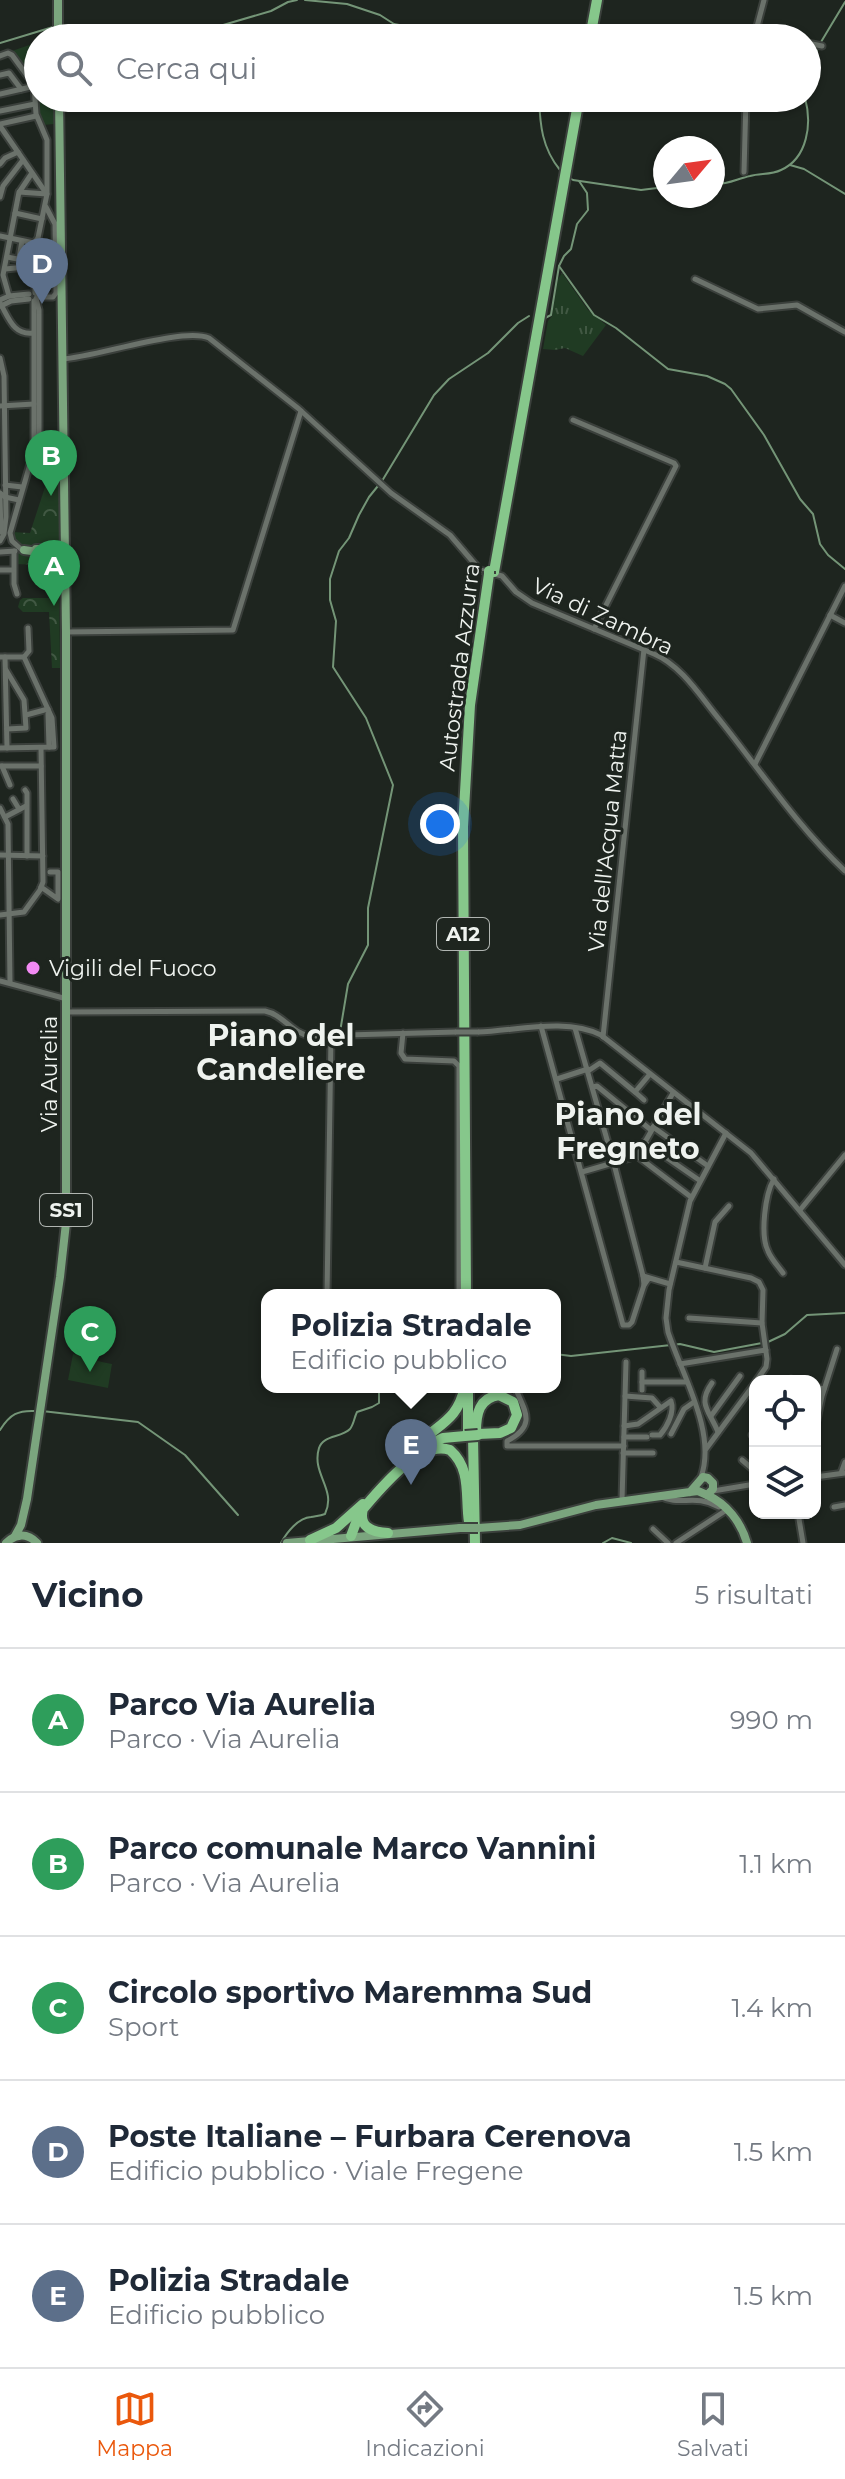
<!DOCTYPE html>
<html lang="it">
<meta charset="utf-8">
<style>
:root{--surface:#fff;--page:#f6f6f7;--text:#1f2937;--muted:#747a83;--line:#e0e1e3;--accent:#ea580c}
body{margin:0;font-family:Montserrat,sans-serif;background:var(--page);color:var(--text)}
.controls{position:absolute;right:24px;bottom:24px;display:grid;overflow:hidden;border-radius:16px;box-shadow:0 2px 6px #0004}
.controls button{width:72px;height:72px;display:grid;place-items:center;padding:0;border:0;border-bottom:2px solid var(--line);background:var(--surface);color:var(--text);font:40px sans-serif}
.compass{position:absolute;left:653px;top:136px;width:72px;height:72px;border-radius:50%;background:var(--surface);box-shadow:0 2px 6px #0004;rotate:61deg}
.you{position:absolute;left:440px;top:824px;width:28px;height:28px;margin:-20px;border:6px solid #fff;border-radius:50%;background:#1a73e8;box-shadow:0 0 0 12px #1a73e833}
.badge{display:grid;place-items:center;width:52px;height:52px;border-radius:50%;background:var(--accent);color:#fff;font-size:26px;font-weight:700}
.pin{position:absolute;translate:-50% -66px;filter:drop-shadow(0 2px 4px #0008)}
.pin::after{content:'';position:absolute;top:42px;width:28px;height:24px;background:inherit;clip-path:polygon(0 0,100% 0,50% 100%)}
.popup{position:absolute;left:261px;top:1289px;width:300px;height:104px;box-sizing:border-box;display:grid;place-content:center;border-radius:16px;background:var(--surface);filter:drop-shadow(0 2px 6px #0005);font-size:26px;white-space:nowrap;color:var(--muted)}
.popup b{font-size:30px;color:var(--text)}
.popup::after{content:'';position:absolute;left:50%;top:100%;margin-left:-16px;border:16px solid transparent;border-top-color:var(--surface)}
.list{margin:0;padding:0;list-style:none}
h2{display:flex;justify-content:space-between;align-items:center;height:104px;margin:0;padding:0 32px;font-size:34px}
h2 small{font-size:26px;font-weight:400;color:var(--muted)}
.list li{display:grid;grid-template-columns:52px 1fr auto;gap:24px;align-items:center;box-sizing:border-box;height:144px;padding:0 32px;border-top:2px solid var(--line)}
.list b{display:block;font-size:30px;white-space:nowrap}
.list p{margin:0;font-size:26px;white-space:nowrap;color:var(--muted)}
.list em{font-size:26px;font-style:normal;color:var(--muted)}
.icon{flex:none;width:44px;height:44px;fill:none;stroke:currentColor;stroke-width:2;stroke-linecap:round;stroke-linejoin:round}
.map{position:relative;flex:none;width:845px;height:1543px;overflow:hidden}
.search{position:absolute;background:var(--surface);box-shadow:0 2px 6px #0004;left:24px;right:24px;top:24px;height:88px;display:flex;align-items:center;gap:20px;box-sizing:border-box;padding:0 28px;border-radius:44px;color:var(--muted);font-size:30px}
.sheet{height:824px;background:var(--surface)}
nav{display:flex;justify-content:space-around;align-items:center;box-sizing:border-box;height:112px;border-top:2px solid var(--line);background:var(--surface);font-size:22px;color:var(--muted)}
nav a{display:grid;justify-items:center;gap:4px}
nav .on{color:var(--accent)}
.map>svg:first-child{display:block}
</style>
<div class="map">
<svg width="845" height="1543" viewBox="0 0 845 1543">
<defs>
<pattern id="grass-tufts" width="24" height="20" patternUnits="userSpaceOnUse" patternTransform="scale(2)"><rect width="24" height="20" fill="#203b23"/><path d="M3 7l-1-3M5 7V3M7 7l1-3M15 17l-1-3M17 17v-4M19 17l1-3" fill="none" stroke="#415843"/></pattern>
<pattern id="forest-crowns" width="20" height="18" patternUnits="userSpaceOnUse" patternTransform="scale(2)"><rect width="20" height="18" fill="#203b23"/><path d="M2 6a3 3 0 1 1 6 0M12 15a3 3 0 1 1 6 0" fill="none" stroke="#415843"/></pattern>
</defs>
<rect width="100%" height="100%" fill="#1e251f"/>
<!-- grass -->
<path fill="url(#grass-tufts)" d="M 562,273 L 588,310 L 606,325 L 583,356 L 565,348 L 555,350 L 543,349 L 548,321 L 552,316 L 558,279 Z"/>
<!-- forest -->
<g fill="url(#forest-crowns)">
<path d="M 48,478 L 60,478 L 59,540 L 52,546 C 29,547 21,553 11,532 L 30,533 Z"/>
<path d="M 16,553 L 37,553 L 52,561 L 59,582 L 60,668 L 52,668 L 49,612 L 23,612 L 18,607 L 20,600 L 23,598 L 49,598 L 48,565 L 14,564 Z"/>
</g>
<!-- garden -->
<g fill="#203b23">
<path d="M 38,42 L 38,98 L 54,98 L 54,124 L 43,125 L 38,116 L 35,82 L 12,51 Z"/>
<path d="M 73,1354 C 87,1356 98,1362 112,1364 L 108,1388 L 68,1380 Z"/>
</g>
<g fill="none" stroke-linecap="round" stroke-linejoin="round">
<!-- stream -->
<g stroke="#749577" stroke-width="2">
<path d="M 305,0 L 347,4 L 380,15 L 394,24 L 430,31 L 440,38"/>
<path d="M 59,26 L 103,26 L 170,30 L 213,28 L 271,11 L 288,2 L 297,0"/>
<path d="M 821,42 L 845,2"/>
<path d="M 0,43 L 53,27"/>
<path d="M 807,69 L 818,48"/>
<path d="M 539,98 C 540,125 542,148 560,170"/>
<path d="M 790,165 L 804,169 L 845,194"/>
<path d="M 568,177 L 573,180 L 641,190 L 665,187"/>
<path d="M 713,184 C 728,185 736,179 750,176 C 760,173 771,175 781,170 C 808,158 812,123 805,98"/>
<path d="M 559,266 L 594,315 L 616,328 L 668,369 L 707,376 L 725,384 L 731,389 L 764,435 L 800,499 L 813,514 L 820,544 L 828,555 L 845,569"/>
<path d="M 545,318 L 551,315 L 559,266 L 564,256 L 571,249 L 577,224 L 588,210 L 587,193 L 579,181"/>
<path d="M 340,1032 L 348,984 L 368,945 L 368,908 L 393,785 L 366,718 L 333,667 L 336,621 L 330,600 L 330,579 L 339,551 L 349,538 L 359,515 L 369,497 L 382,481 L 434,395 L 449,379 L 488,353 L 518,323 L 529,316"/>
<path d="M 768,1342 L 785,1334 L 807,1315 L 845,1313"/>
<path d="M 555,1354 L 571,1356 L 680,1344 L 714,1352 L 762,1343"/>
<path d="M 42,1411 L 138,1422 L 185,1455 L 238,1515"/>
<path d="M 0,1430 C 10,1414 18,1410 36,1411"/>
<path d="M 281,1543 C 287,1532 298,1518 311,1517 C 316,1516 320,1516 325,1514 C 337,1489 311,1474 319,1448 C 323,1435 341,1438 350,1429 C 354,1424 354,1418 357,1412 L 372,1407 L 379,1403 L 379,1387"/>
<path d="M 603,1543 L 612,1538 L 631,1543"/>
</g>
<defs>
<g id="minor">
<path d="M 755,35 L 778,38"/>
<path d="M 754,38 L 764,0"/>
<path d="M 807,43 L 822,46"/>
<path d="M 0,56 L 8,53 L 12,55 L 34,85 L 36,114 L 47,140 L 47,194 L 38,238 L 34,243 L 35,293"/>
<path d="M 0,75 L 9,73 L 21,89"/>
<path d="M 0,94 L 35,86"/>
<path d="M 0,111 L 35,104"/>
<path d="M 0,124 L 36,116"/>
<path d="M 0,126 L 46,193"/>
<path d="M 0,164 L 5,158 L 18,152"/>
<path d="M 744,172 L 746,98"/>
<path d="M 20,191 L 32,173"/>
<path d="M 0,197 L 3,186 L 23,160"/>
<path d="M 15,213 L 42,219"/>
<path d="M 0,236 L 34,243"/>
<path d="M 7,257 L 28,261 L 32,264"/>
<path d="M 19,258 L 22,241"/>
<path d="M 5,269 L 36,266"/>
<path d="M 695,279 L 758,309 L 797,305 L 845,332"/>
<path d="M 9,296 L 3,275 L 19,192 L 47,194"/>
<path d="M 37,296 L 39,289 L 38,239"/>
<path d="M 37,297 L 53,297 L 56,293 L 55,224 L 46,207"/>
<path d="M 0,300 L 9,296 L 29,294"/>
<path d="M 0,303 C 9,318 13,335 33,333"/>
<path d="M 1,306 L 11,301 L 29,299"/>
<path d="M 0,358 L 4,376 L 6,517 L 4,534 L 0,541"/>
<path d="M 62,359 C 96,357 182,327 209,338 L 299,409 L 391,493 L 450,535 L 480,570 L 502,576 L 516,592 L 532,603 L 654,654 C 682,666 700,696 719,719 C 760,770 797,826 845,871"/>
<path d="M 0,406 L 34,404"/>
<path d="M 573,420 L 674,463 L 676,466 L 594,629"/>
<path d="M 34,441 L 34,301"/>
<path d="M 5,485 L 22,487"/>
<path d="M 0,493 L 5,497 L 19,500"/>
<path d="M 0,497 L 1,532"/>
<path d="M 22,550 L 12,541 L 10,533 L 39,433 L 39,310 L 36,299"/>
<path d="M 14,551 L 14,584 L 17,594"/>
<path d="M 0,552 L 15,551"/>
<path d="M 0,570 L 13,570"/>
<path d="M 830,615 L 845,623"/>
<path d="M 66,632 L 233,630 L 301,411"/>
<path d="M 0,657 L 24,657 L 52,718 L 54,747 L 0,748"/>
<path d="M 5,657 L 7,748"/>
<path d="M 24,657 L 29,651 L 28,628"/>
<path d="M 6,670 L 24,700 L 26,728 L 7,729"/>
<path d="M 48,714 L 49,747"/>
<path d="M 26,715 L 48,709"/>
<path d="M 755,764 L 845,586"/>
<path d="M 0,766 L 41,766"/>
<path d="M 2,766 L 10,785"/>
<path d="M 25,790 L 27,793 L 27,856"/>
<path d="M 13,799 L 19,809"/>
<path d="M 0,808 L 8,824 L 10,983"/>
<path d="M 5,817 L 26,806"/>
<path d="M 0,855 L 43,856"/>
<path d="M 41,887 L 58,899 L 58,872 L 50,872"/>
<path d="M 0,915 L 24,912 L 40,890 L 43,882 L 41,748"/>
<path d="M 0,981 L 67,999"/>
<path d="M 67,1012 L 265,1011 C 284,1015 291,1033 310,1036 L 456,1032"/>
<path d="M 541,1026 L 623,1325 L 629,1325 L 632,1322 L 644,1285"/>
<path d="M 575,1028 L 614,1164 L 643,1276"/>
<path d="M 478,1032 C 515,1031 566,1017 601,1035 L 751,1153 L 845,1265"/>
<path d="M 403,1033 L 401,1053 L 405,1059 L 454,1061 L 459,1066 L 459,1295"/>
<path d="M 603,1037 L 644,649"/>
<path d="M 588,1071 L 600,1063 L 635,1092 L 650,1074"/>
<path d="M 557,1079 L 588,1069"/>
<path d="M 593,1087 L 597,1086 L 651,1130"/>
<path d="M 635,1092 L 644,1100"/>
<path d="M 653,1127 L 708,1166"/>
<path d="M 644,1142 L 699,1180"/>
<path d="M 637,1156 L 691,1197"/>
<path d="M 582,1172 L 637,1156 L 673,1093"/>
<path d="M 774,1179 C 765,1194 760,1235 768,1251 C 771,1259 778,1266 783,1273"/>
<path d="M 800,1210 L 845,1155"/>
<path d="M 676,1262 L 751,1278 L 759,1282 L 763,1290 L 762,1323 L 767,1359 L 766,1367 L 756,1381"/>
<path d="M 705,1268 L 715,1222 L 729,1206"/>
<path d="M 649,1278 L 644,1285 L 643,1276 L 670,1284"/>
<path d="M 327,1295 L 331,1036"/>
<path d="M 689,1318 L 762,1323"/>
<path d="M 680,1364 L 766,1350"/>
<path d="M 784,1381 L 791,1379 L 798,1381"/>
<path d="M 642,1382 L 686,1382"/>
<path d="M 712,1383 C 697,1404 709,1410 718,1432"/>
<path d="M 515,1387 C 524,1410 538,1425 507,1441 L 507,1446 L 624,1446"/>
<path d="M 815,1387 L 824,1389"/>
<path d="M 642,1390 L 642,1372"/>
<path d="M 625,1396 L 652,1398 L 660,1407"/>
<path d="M 711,1416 L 740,1376"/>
<path d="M 624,1426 L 638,1424 L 671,1401 C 675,1412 667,1427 660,1435 L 652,1435"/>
<path d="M 815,1429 L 822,1396 L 837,1349"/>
<path d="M 671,1434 L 684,1409 L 694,1402"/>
<path d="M 752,1435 L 755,1436"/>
<path d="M 624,1437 L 647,1437"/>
<path d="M 706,1449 L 755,1383"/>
<path d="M 623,1453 L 653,1453"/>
<path d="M 742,1460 L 755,1471"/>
<path d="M 841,1473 L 845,1462"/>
<path d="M 701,1477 C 717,1433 682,1375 668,1332 L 666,1318 L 669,1290 L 690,1201 L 726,1133"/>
<path d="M 815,1477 L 845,1473"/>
<path d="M 713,1491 L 755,1484"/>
<path d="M 660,1496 C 680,1507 694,1493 719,1507"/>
<path d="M 622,1500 L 626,1362"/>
<path d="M 834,1507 L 845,1505"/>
<path d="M 798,1513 L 803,1543"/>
<path d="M 653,1529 L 668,1543"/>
<path d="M 676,1543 L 725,1511"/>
</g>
<g id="major">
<path d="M 58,0 L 58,38"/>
<path d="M 36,549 L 55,549 L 63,554"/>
<path d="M 24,550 C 45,552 58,558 61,581"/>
<path d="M 707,1495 C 727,1504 741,1522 747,1543"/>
<path d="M 478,1528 L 520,1525 L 596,1505 L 690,1492 L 698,1491 L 707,1495 L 713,1489 L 713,1483 L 708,1478 L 703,1477 L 690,1492"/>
<path d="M 15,1536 L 21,1525 L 27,1499 L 60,1277 L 66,1223 L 66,632 L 59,98"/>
<path d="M 6,1543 C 16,1533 28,1533 37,1543"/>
<path d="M 287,1543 L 460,1528"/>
</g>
<g id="highway">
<path d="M 590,38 L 597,0"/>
<path d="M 494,572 L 579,98"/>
<path d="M 466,1295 L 463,827 L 470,705 L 489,574"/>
<path d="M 468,1389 L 468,1432"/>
<path d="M 476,1432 C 476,1414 479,1398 499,1395 L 513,1402 L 517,1415 L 511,1428 L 500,1433 L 478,1434"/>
<path d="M 473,1437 L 475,1543"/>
<path d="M 421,1449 L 443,1438 L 465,1436"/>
<path d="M 401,1463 C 407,1456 413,1449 419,1443 C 442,1422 457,1420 465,1387"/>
<path d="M 388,1533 C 372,1532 358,1527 363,1509 C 381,1488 421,1439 450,1450 C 472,1469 465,1497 469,1522"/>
<path d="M 351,1536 L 360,1512"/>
<path d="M 310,1540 L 336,1528 L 363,1504"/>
</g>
</defs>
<!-- minor casing -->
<use href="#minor" stroke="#3b403c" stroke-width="9"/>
<!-- major casing -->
<use href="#major" stroke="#3b403c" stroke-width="12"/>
<!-- highway casing -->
<use href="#highway" stroke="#3b403c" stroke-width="14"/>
<!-- minor -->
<use href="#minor" stroke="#6b726b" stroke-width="5"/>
<!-- major -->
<use href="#major" stroke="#7ba57e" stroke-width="8"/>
<!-- highway -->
<use href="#highway" stroke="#86c78b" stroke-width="10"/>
<defs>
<path id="minor-bridge" d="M 456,1032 L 478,1032"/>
<path id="major-bridge" d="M 460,1528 L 478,1528"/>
<g id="highway-bridge">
<path d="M 489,574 L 489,571"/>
<path d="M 465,1436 L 478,1435"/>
</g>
</defs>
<!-- minor-bridge casing -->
<use href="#minor-bridge" stroke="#3b403c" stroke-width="9" stroke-linecap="butt"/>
<!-- major-bridge casing -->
<use href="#major-bridge" stroke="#3b403c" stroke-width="12" stroke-linecap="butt"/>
<!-- highway-bridge casing -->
<use href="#highway-bridge" stroke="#3b403c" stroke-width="14" stroke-linecap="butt"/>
<!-- minor-bridge -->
<use href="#minor-bridge" stroke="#6b726b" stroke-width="5"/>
<!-- major-bridge -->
<use href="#major-bridge" stroke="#7ba57e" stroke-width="8"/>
<!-- highway-bridge -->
<use href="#highway-bridge" stroke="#86c78b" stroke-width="10"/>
</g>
<!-- markers -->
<circle fill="#f28af3" stroke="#1e251f" stroke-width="3" cx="33" cy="968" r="8"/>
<g text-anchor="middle" stroke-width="6" stroke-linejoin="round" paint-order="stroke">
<!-- shield labels -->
<g fill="#1e251f" stroke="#b0b5b1" stroke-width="2">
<rect x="437" y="918" width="52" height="32" rx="6"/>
<rect x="40" y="1194" width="52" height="32" rx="6"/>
</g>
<g font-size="20" font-weight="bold" fill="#eff3ef">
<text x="463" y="941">A12</text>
<text x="66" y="1217">SS1</text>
</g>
<!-- street labels -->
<g font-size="22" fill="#eff3ef" stroke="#1e251f">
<text transform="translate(603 616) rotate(25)" y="8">Via di Zambra</text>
<text transform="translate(459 667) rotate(-83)" y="8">Autostrada Azzurra</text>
<text transform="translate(607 841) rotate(-84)" y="8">Via dell'Acqua Matta</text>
<text transform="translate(49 1074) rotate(-90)" y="8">Via Aurelia</text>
</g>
<!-- poi labels -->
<g font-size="22" fill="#eff3ef" stroke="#1e251f" text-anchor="start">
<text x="49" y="976">Vigili del Fuoco</text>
</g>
<!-- district labels -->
<g font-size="30" font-weight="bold" fill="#eff3ef" stroke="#1e251f">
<text x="281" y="1046">Piano del<tspan x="281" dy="34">Candeliere</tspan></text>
<text x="628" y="1125">Piano del<tspan x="628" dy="34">Fregneto</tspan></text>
</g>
</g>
</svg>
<div class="controls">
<button><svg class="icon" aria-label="locate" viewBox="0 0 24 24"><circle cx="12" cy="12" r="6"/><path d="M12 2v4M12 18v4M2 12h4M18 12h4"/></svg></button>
<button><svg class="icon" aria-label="layers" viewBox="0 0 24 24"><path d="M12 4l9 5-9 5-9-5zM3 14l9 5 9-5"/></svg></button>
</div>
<svg class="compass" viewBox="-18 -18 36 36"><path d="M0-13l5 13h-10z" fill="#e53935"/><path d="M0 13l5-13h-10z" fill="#747a83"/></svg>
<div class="you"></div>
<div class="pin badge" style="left:54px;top:606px;background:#2e9e5b">A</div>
<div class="pin badge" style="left:51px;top:496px;background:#2e9e5b">B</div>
<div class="pin badge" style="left:90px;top:1372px;background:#2e9e5b">C</div>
<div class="pin badge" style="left:42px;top:304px;background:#5c6f8a">D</div>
<div class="pin badge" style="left:411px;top:1485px;background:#5c6f8a">E</div>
<div class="popup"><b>Polizia Stradale</b>Edificio pubblico</div>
<div class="search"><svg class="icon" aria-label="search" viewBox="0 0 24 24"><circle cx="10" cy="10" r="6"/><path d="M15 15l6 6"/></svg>Cerca qui</div>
</div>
<section class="sheet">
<h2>Vicino<small>5 risultati</small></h2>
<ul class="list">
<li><span class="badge" style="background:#2e9e5b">A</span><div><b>Parco Via Aurelia</b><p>Parco · Via Aurelia</p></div><em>990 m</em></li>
<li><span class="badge" style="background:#2e9e5b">B</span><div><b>Parco comunale Marco Vannini</b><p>Parco · Via Aurelia</p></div><em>1.1 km</em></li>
<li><span class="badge" style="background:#2e9e5b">C</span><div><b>Circolo sportivo Maremma Sud</b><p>Sport</p></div><em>1.4 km</em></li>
<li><span class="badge" style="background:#5c6f8a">D</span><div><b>Poste Italiane – Furbara Cerenova</b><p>Edificio pubblico · Viale Fregene</p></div><em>1.5 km</em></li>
<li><span class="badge" style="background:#5c6f8a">E</span><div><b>Polizia Stradale</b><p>Edificio pubblico</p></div><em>1.5 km</em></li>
</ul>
</section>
<nav>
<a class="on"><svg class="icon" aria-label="map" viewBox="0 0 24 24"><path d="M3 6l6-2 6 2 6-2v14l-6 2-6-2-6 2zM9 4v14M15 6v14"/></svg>Mappa</a>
<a><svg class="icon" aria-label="directions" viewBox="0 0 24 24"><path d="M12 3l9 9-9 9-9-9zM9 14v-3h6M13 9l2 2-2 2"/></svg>Indicazioni</a>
<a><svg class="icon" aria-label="saved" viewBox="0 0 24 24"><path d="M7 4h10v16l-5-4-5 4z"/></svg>Salvati</a>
</nav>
